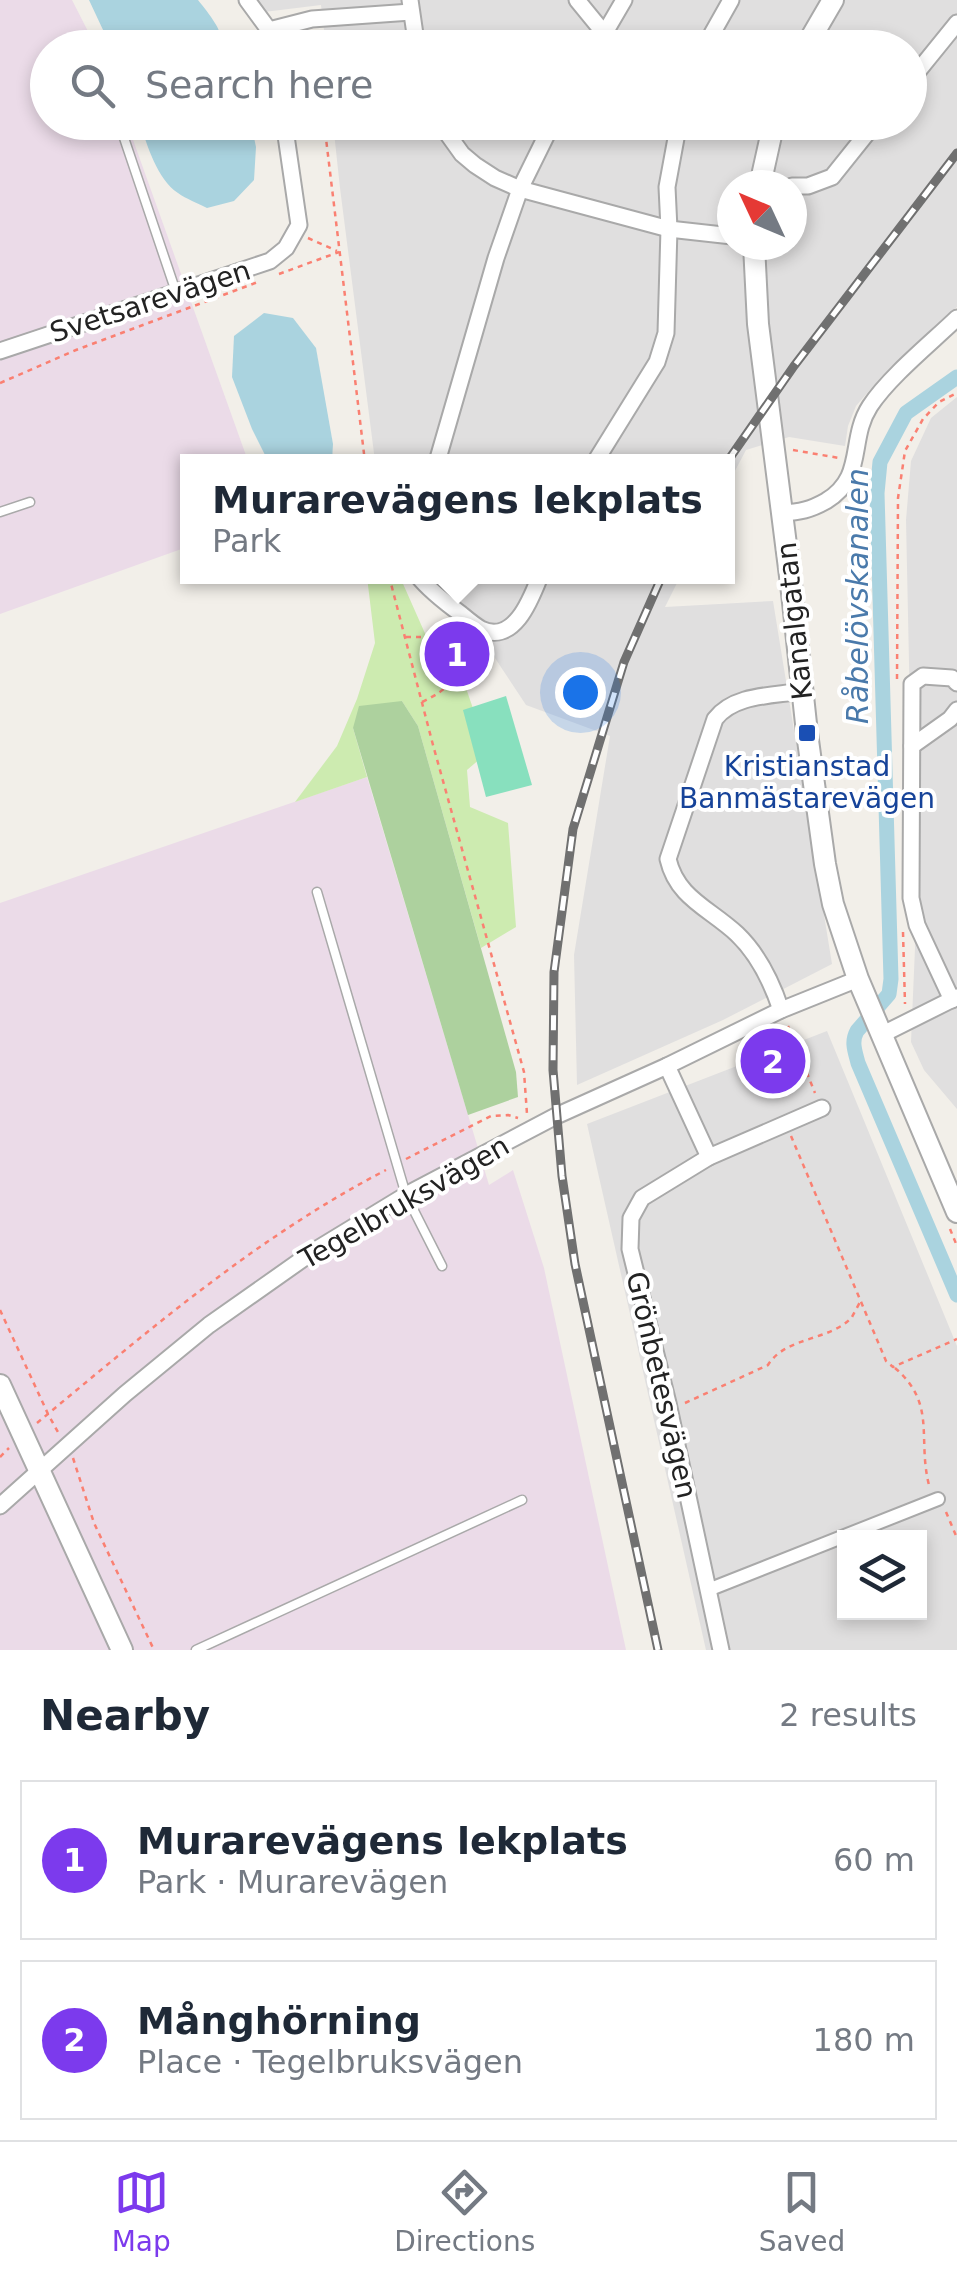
<!DOCTYPE html>
<meta charset="utf-8">
<style>
:root{--surface:#fff;--page:#f6f6f7;--text:#1f2937;--muted:#747a83;--line:#e0e1e3;--accent:#7c3aed}
body{margin:0;font-family:"DejaVu Sans",sans-serif;background:var(--page);color:var(--text)}
.controls{position:absolute;right:30px;bottom:30px;display:grid;overflow:hidden;border-radius:0px;box-shadow:0 5px 15px #0003}
.controls button{width:90px;height:90px;display:grid;place-items:center;padding:0;border:0;border-bottom:2px solid var(--line);background:var(--surface);color:var(--text);font:50px sans-serif}
.compass{position:absolute;left:717px;top:170px;width:90px;height:90px;border-radius:50%;background:var(--surface);box-shadow:0 5px 15px #0003;rotate:314deg}
.you{position:absolute;left:580px;top:692px;width:35px;height:35px;margin:-25px;border:8px solid #fff;border-radius:50%;background:#1a73e8;box-shadow:0 0 0 15px #1a73e833}
.badge{display:grid;place-items:center;width:65px;height:65px;border-radius:50%;background:var(--accent);color:#fff;font-size:32px;font-weight:700}
.pin{position:absolute;translate:-50% -50%;border:5px solid #fff;box-shadow:0 2px 10px #0006}
.popup{position:absolute;left:180px;top:454px;width:555px;height:130px;box-sizing:border-box;display:grid;place-content:center;border-radius:0px;background:var(--surface);filter:drop-shadow(0 2px 8px #0005);font-size:32px;white-space:nowrap;color:var(--muted)}
.popup b{font-size:38px;color:var(--text)}
.popup::after{content:'';position:absolute;left:50%;top:100%;margin-left:-20px;border:20px solid transparent;border-top-color:var(--surface)}
.list{margin:0;padding:0;list-style:none}
h2{display:flex;justify-content:space-between;align-items:center;height:130px;margin:0;padding:0 40px;font-size:42px}
h2 small{font-size:32px;font-weight:400;color:var(--muted)}
.list li{display:grid;grid-template-columns:65px 1fr auto;gap:30px;align-items:center;box-sizing:border-box;height:160px;margin:0 20px 20px;padding:0 20px;border:2px solid var(--line);border-radius:0px}
.list b{display:block;font-size:38px;white-space:nowrap}
.list p{margin:0;font-size:32px;white-space:nowrap;color:var(--muted)}
.list em{font-size:32px;font-style:normal;color:var(--muted)}
.icon{flex:none;width:55px;height:55px;fill:none;stroke:currentColor;stroke-width:2;stroke-linecap:round;stroke-linejoin:round}
.map{position:relative;flex:none;width:957px;height:1650px;overflow:hidden}
.search{position:absolute;background:var(--surface);box-shadow:0 5px 15px #0003;left:30px;right:30px;top:30px;height:110px;display:flex;align-items:center;gap:25px;box-sizing:border-box;padding:0 35px;border-radius:55px;color:var(--muted);font-size:38px}
.sheet{height:490px;background:var(--surface)}
nav{display:flex;justify-content:space-around;align-items:center;box-sizing:border-box;height:140px;border-top:2px solid var(--line);background:var(--surface);font-size:28px;color:var(--muted)}
nav a{display:grid;justify-items:center;gap:5px}
nav .on{color:var(--accent)}
.map>svg:first-child{display:block}
</style>
<div class="map">
<svg width="957" height="1650" viewBox="0 0 957 1650">
<rect width="100%" height="100%" fill="#f2efe9"/>
<!-- residential -->
<g fill="#e0dfdf" fill-rule="evenodd">
<path d="M 255,0 L 957,0 L 957,307 L 882,376 L 856,406 L 848,426 L 845,446 L 789,437 L 746,450 L 727,486 L 727,462 L 375,461 L 340,188 L 333,123 L 910,122 L 910,48 L 326,47 L 321,5 L 264,12 ZM 732,185 L 792,185 L 792,245 L 732,245 Z"/>
<path d="M 957,397 L 957,1109 L 924,1070 L 911,1042 L 915,948 L 906,520 L 911,461 L 931,418 Z"/>
<path d="M 411,577 L 680,577 L 665,607 L 773,601 L 832,964 L 723,1020 L 577,1085 L 574,955 L 610,736 L 526,705 L 481,637 Z"/>
<path d="M 827,1031 L 957,1346 L 957,1650 L 706,1650 L 587,1124 ZM 844,1538 L 920,1538 L 920,1612 L 844,1612 Z"/>
</g>
<!-- industrial -->
<g fill="#ebdbe8">
<path d="M 0,0 L 72,0 L 96,47 L 48,48 L 48,122 L 127,123 L 248,461 L 187,462 L 187,547 L 0,614 Z"/>
<path d="M 367,777 L 489,1185 L 513,1170 L 544,1268 L 626,1650 L 0,1650 L 0,903 Z"/>
</g>
<!-- grass -->
<path fill="#cdebb0" d="M 367,577 L 400,577 L 435,656 L 457,662 L 488,752 L 467,770 L 470,807 L 508,823 L 516,927 L 481,948 L 418,726 L 402,701 L 353,728 L 367,777 L 295,802 L 337,746 L 357,699 L 375,643 Z"/>
<!-- forest -->
<path fill="#add19e" d="M 402,701 L 418,726 L 516,1072 L 518,1097 L 468,1115 L 353,728 L 359,706 Z"/>
<!-- pitch -->
<path fill="#88e0be" d="M 506,696 L 532,785 L 486,797 L 463,710 Z"/>
<!-- water -->
<g fill="#aad3df">
<path d="M 89,0 L 198,0 C 209,14 223,30 223,47 L 111,47 Z"/>
<path d="M 140,123 L 251,123 L 256,147 L 254,180 L 234,201 L 207,208 C 198,203 186,199 178,193 C 157,179 147,145 140,123 Z"/>
<path d="M 264,313 L 293,318 L 316,348 L 333,444 L 332,461 L 268,461 L 252,429 L 232,377 L 234,336 Z"/>
</g>
<g fill="none" stroke-linecap="round" stroke-linejoin="round">
<!-- canal -->
<path stroke="#aad3df" stroke-width="15" d="M 957,377 L 906,413 L 880,462 L 877,493 L 891,979 L 889,994 L 857,1031 C 851,1042 855,1051 858,1063 L 957,1295"/>
<defs>
<g id="service">
<path d="M 120,126 L 176,292"/>
<path d="M 0,512 L 30,502"/>
<path d="M 317,892 L 406,1195 L 442,1266"/>
<path d="M 196,1650 L 522,1500"/>
</g>
<path id="pedestrian" d="M 708,1590 L 938,1499"/>
<g id="minor">
<path d="M 247,0 L 269,30 L 272,48"/>
<path d="M 410,0 L 417,48"/>
<path d="M 577,0 L 604,33"/>
<path d="M 269,30 L 312,19 L 411,12"/>
<path d="M 596,48 L 624,0"/>
<path d="M 704,48 L 731,0"/>
<path d="M 910,81 L 957,23"/>
<path d="M 439,122 L 462,154 L 475,165 L 495,178 L 520,189 L 669,229 L 732,236"/>
<path d="M 792,186 L 808,186 L 832,177 L 876,122"/>
<path d="M 0,351 L 270,261 L 286,248 L 299,225 L 284,122"/>
<path d="M 437,462 L 496,258 L 520,189 L 553,122"/>
<path d="M 595,462 L 657,362 L 666,333 L 669,229 L 667,187 L 679,122"/>
<path d="M 782,513 C 800,512 810,510 826,501 C 866,477 848,440 870,406 C 889,377 931,343 957,318"/>
<path d="M 418,576 C 430,591 446,603 461,614 C 467,619 474,625 481,629 C 514,645 531,599 540,576"/>
<path d="M 912,746 L 950,719 L 957,710"/>
<path d="M 952,1000 L 917,925 L 911,898 L 912,684 L 923,676 L 952,678 L 957,683"/>
<path d="M 781,1010 C 772,983 758,954 737,934 C 709,908 677,898 668,859 L 715,719 C 734,694 773,696 802,691"/>
<path d="M 883,1034 L 957,997"/>
<path d="M 667,1066 L 709,1157"/>
<path d="M 0,1506 L 125,1394 L 209,1325 L 314,1251 L 406,1195 L 556,1116 L 667,1066 L 781,1010 L 858,979"/>
<path d="M 721,1650 L 668,1403 L 630,1249 L 631,1218 L 642,1198 L 709,1157 L 822,1108"/>
</g>
<g id="tertiary">
<path d="M 805,48 L 833,0"/>
<path d="M 760,185 L 774,122"/>
<path d="M 754,245 L 758,324 L 791,584 L 807,733 L 825,864 L 833,904 L 858,979 L 957,1212"/>
<path d="M 0,1385 L 122,1650"/>
</g>
</defs>
<!-- service casing -->
<use href="#service" stroke="#a9a9a9" stroke-width="11"/>
<!-- pedestrian casing -->
<use href="#pedestrian" stroke="#a9a9a9" stroke-width="16"/>
<!-- minor casing -->
<use href="#minor" stroke="#a9a9a9" stroke-width="19"/>
<!-- tertiary casing -->
<use href="#tertiary" stroke="#a9a9a9" stroke-width="24"/>
<!-- path -->
<g stroke="#fa8072" stroke-width="2.5" stroke-dasharray="5 5" stroke-linecap="butt">
<path d="M 314,34 L 315,48"/>
<path d="M 324,122 L 365,462"/>
<path d="M 308,238 L 337,251"/>
<path d="M 279,274 L 339,252"/>
<path d="M 0,383 L 76,350 L 258,282"/>
<path d="M 793,450 L 839,458"/>
<path d="M 389,576 L 433,745 L 524,1072 L 527,1114"/>
<path d="M 406,637 L 448,637"/>
<path d="M 897,679 L 898,498 L 905,451 L 923,419 L 939,402 L 957,393"/>
<path d="M 422,702 C 482,674 434,658 455,630"/>
<path d="M 903,932 L 905,1004"/>
<path d="M 788,1026 L 815,1093"/>
<path d="M 791,1136 L 886,1361 L 893,1367 L 957,1339"/>
<path d="M 406,1159 L 491,1116 L 508,1115 L 518,1118"/>
<path d="M 950,1229 L 957,1246"/>
<path d="M 0,1310 L 48,1414 L 59,1434"/>
<path d="M 895,1368 C 937,1404 917,1438 929,1485"/>
<path d="M 685,1403 L 768,1365 C 786,1336 831,1341 852,1317 C 853,1315 859,1304 860,1302"/>
<path d="M 37,1423 C 148,1331 257,1237 386,1170"/>
<path d="M 0,1457 L 9,1448"/>
<path d="M 73,1458 L 94,1523 L 154,1650"/>
<path d="M 946,1512 L 957,1538"/>
</g>
<!-- service -->
<use href="#service" stroke="#fff" stroke-width="8"/>
<!-- pedestrian -->
<use href="#pedestrian" stroke="#fff" stroke-width="12"/>
<!-- minor -->
<use href="#minor" stroke="#fff" stroke-width="15"/>
<!-- tertiary -->
<use href="#tertiary" stroke="#fff" stroke-width="20"/>
<defs>
<g id="rail">
<path d="M 727,462 L 794,366 L 957,153"/>
<path d="M 658,1650 L 575,1264 L 562,1176 L 553,1070 L 554,972 L 573,829 L 624,662 L 662,576"/>
</g>
</defs>
<!-- rail casing -->
<use href="#rail" stroke="#707070" stroke-width="9"/>
<!-- rail -->
<use href="#rail" stroke="#fff" stroke-width="5" stroke-dasharray="15" stroke-linecap="butt"/>
</g>
<!-- markers -->
<rect fill="#1a4fb4" stroke="#fff" stroke-width="4" x="797" y="723" width="20" height="20" rx="5"/>
<g text-anchor="middle" stroke-width="8" stroke-linejoin="round" paint-order="stroke">
<!-- street labels -->
<g font-size="28" fill="#222" stroke="#fff">
<text transform="translate(150 301) rotate(-18)" y="10">Svetsarevägen</text>
<text transform="translate(794 621) rotate(-96)" y="10">Kanalgatan</text>
<text transform="translate(404 1202) rotate(-30)" y="10">Tegelbruksvägen</text>
<text transform="translate(662 1385) rotate(77)" y="10">Grönbetesvägen</text>
</g>
<!-- transit labels -->
<g font-size="28" fill="#164399" stroke="#fff">
<text x="807" y="776">Kristianstad<tspan x="807" dy="32">Banmästarevägen</tspan></text>
</g>
<!-- water labels -->
<g font-size="30" font-style="italic" fill="#4a7aab" stroke="#fff">
<text transform="translate(858 596) rotate(-90)" y="10">Råbelövskanalen</text>
</g>
</g>
</svg>
<div class="controls">
<button><svg class="icon" aria-label="layers" viewBox="0 0 24 24"><path d="M12 4l9 5-9 5-9-5zM3 14l9 5 9-5"/></svg></button>
</div>
<svg class="compass" viewBox="-18 -18 36 36"><path d="M0-13l5 13h-10z" fill="#e53935"/><path d="M0 13l5-13h-10z" fill="#747a83"/></svg>
<div class="you"></div>
<div class="pin badge" style="left:457px;top:654px">1</div>
<div class="popup"><b>Murarevägens lekplats</b>Park</div>
<div class="pin badge" style="left:773px;top:1061px">2</div>
<div class="search"><svg class="icon" aria-label="search" viewBox="0 0 24 24"><circle cx="10" cy="10" r="6"/><path d="M15 15l6 6"/></svg>Search here</div>
</div>
<section class="sheet">
<h2>Nearby<small>2 results</small></h2>
<ul class="list">
<li><span class="badge">1</span><div><b>Murarevägens lekplats</b><p>Park · Murarevägen</p></div><em>60 m</em></li>
<li><span class="badge">2</span><div><b>Månghörning</b><p>Place · Tegelbruksvägen</p></div><em>180 m</em></li>
</ul>
</section>
<nav>
<a class="on"><svg class="icon" aria-label="map" viewBox="0 0 24 24"><path d="M3 6l6-2 6 2 6-2v14l-6 2-6-2-6 2zM9 4v14M15 6v14"/></svg>Map</a>
<a><svg class="icon" aria-label="directions" viewBox="0 0 24 24"><path d="M12 3l9 9-9 9-9-9zM9 14v-3h6M13 9l2 2-2 2"/></svg>Directions</a>
<a><svg class="icon" aria-label="saved" viewBox="0 0 24 24"><path d="M7 4h10v16l-5-4-5 4z"/></svg>Saved</a>
</nav>
